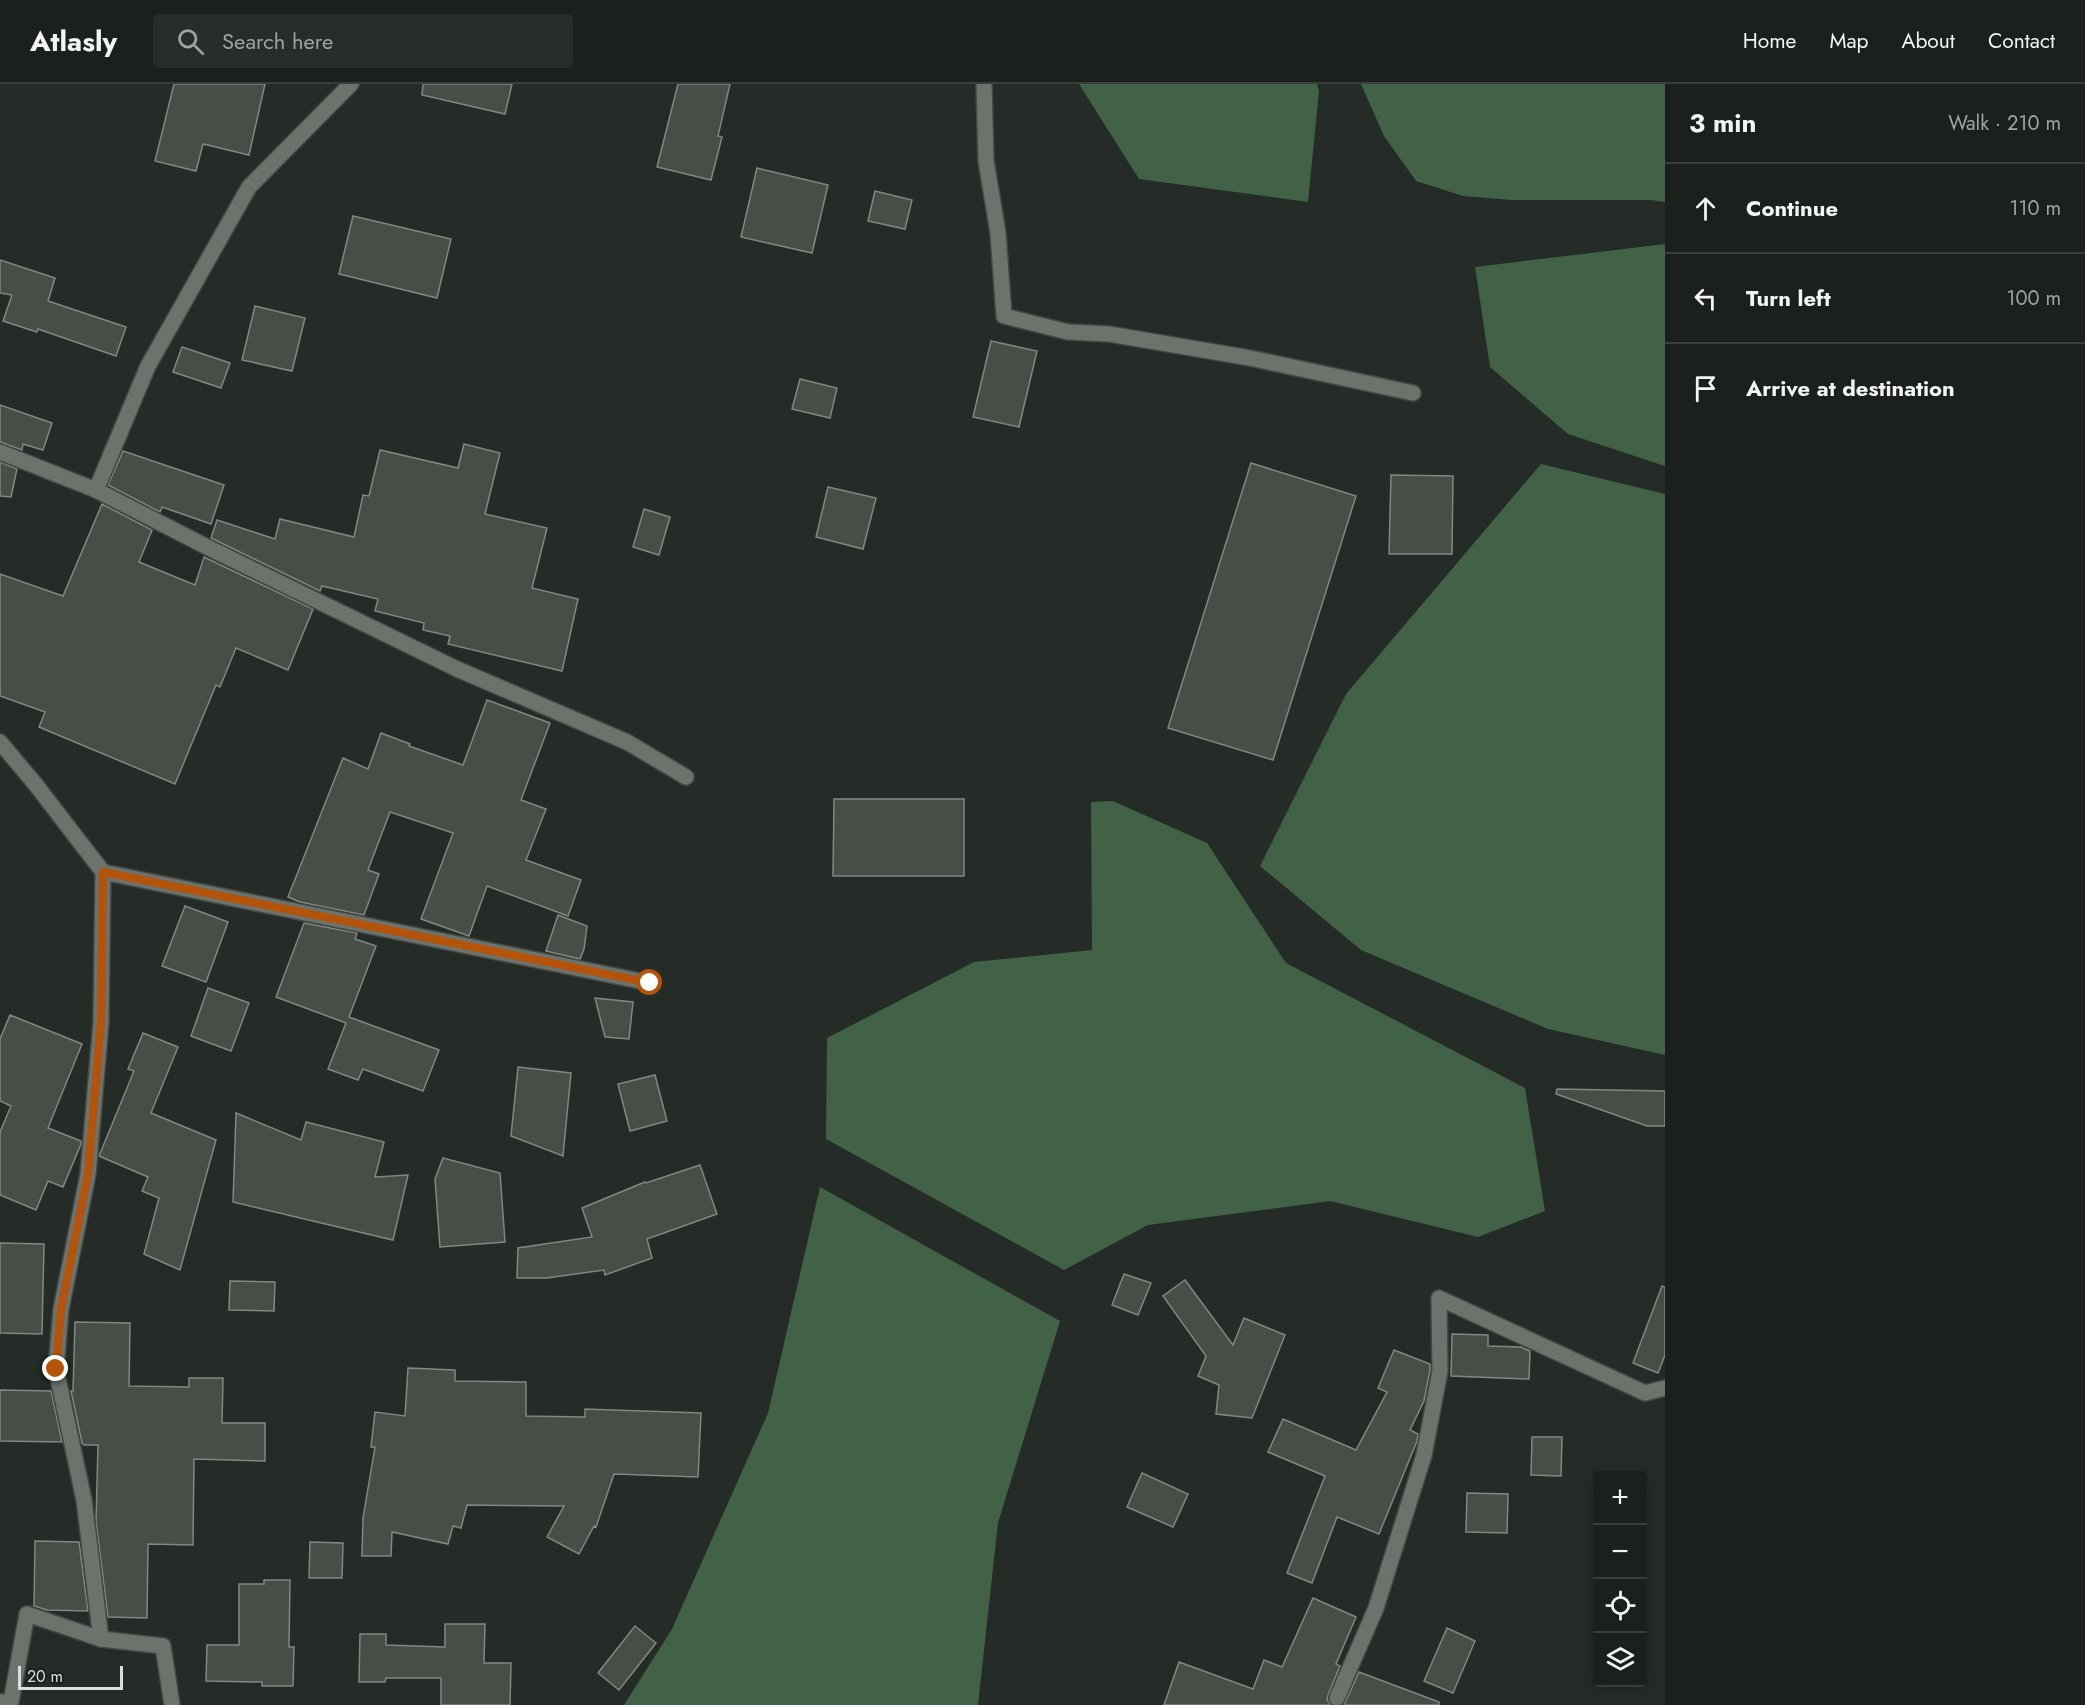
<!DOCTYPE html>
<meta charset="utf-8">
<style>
:root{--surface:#1c201c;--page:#292d29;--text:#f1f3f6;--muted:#a0a3a3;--line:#3a3e3b}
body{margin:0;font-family:Jost,sans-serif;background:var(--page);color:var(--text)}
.controls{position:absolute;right:18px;bottom:18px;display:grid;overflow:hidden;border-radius:6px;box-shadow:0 3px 15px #0003}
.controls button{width:54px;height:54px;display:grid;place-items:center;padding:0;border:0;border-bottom:2px solid var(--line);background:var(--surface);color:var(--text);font:30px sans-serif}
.scale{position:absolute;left:18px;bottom:15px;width:105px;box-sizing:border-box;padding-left:6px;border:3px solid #dbdfdc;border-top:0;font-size:16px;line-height:21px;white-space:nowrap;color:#dbdfdc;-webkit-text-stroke:4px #1b211c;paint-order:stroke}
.stop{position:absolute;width:18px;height:18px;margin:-14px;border:4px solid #b45309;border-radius:50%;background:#fff}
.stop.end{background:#b45309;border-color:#fff;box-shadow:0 2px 6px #0008}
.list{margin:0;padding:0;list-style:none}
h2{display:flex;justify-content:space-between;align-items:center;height:78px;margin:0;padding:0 24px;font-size:26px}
h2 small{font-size:20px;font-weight:400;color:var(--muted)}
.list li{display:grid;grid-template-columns:39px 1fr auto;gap:18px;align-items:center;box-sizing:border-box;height:90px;padding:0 24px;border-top:2px solid var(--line)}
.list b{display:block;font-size:22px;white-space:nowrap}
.list em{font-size:20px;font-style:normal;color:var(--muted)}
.icon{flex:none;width:33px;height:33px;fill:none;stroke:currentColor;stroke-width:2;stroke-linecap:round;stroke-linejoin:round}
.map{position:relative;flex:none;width:1665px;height:1621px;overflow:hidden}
header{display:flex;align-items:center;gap:36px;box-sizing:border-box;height:84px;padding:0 30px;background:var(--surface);border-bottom:2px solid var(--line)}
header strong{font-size:28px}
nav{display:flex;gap:33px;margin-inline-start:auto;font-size:21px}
.search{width:420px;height:54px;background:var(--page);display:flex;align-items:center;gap:15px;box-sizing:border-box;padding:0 21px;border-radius:6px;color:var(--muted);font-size:22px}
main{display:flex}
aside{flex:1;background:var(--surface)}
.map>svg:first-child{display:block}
</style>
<header>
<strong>Atlasly</strong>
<div class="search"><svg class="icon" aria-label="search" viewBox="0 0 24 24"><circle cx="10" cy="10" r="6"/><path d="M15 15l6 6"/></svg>Search here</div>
<nav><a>Home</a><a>Map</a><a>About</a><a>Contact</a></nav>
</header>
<main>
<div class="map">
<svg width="1665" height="1621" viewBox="0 0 1665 1621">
<rect width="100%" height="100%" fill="#252b26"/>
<!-- water -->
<g fill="#416247">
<path d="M 1079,0 L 1317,0 L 1319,7 L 1308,118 L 1139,95 Z"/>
<path d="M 1361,0 L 1665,0 L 1665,118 L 1651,116 L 1512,116 L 1463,112 L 1416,97 L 1384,52 Z"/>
<path d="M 1665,160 L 1665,382 L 1568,350 L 1490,283 L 1475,183 Z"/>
<path d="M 1541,380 L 1665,410 L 1665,971 L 1548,945 L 1361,866 L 1260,782 L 1346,610 Z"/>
<path d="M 1113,717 L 1207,759 L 1286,879 L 1525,1004 L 1545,1127 L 1478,1153 L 1330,1117 L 1148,1141 L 1064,1186 L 826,1055 L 827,954 L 974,878 L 1092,866 L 1091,718 Z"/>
<path d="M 820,1103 L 1060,1237 L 998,1439 L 978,1621 L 624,1621 L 672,1545 L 768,1329 Z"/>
</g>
<!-- building -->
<g fill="#474e48" stroke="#818882" stroke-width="1.5">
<path d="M 174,0 L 265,0 L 249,71 L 203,60 L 196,87 L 155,77 Z"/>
<path d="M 423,0 L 512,0 L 505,30 L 422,11 Z"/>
<path d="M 678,0 L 730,0 L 718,52 L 722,53 L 711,96 L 657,83 Z"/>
<path d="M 757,84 L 828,101 L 812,169 L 741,153 Z"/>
<path d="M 875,107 L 912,116 L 905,145 L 868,137 Z"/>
<path d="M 353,132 L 451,155 L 437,214 L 339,190 Z"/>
<path d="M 0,176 L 55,194 L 48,217 L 126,243 L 116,272 L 38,245 L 37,248 L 3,237 L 12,211 L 0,209 Z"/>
<path d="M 255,222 L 305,234 L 292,287 L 242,276 Z"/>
<path d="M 991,257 L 1037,267 L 1019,343 L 973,333 Z"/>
<path d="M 182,263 L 230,279 L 221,304 L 173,288 Z"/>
<path d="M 800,295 L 837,304 L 830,334 L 792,325 Z"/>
<path d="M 0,321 L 52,339 L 43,366 L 23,360 L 22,366 L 0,358 Z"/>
<path d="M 464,360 L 500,369 L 485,430 L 547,444 L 532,504 L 578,515 L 562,587 L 448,560 L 450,552 L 423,546 L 424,539 L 375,527 L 378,515 L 322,502 L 320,507 L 211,454 L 217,436 L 275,455 L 280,435 L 354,453 L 363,411 L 369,412 L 380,366 L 458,384 Z"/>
<path d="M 123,367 L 224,401 L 211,440 L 162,423 L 160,428 L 108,401 Z"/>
<path d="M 0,378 L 17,385 L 11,413 L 0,412 Z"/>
<path d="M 1251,379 L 1356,412 L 1273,676 L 1168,644 Z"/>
<path d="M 1391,391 L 1453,392 L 1452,470 L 1389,470 Z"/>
<path d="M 828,403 L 876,414 L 863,465 L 816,453 Z"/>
<path d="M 102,420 L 152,446 L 139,478 L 195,501 L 204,473 L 313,525 L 288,586 L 236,564 L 220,603 L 216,601 L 175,700 L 39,643 L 45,628 L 0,612 L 0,490 L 63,512 Z"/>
<path d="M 644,425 L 670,433 L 659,471 L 633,463 Z"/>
<path d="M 487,616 L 550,639 L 521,716 L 546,725 L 526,776 L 581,796 L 568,832 L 487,802 L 469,852 L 421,835 L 453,749 L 390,728 L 368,786 L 379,790 L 364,831 L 300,818 L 288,813 L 343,674 L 368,685 L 381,649 L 410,660 L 409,662 L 463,681 Z"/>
<path d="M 834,715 L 964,715 L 964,792 L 833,792 Z"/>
<path d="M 185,822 L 228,838 L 206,898 L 162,882 Z"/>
<path d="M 558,831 L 587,842 L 584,865 L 580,875 L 546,867 Z"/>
<path d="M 304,839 L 357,849 L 355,855 L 376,862 L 349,933 L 439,966 L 423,1007 L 363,985 L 358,996 L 328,985 L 346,939 L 276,913 Z"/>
<path d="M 208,904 L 249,919 L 231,967 L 191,952 Z"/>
<path d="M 595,914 L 633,918 L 629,955 L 605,953 Z"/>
<path d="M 10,931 L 82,960 L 48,1044 L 81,1057 L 81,1060 L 63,1103 L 48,1097 L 36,1126 L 0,1111 L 0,1048 L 11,1022 L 0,1017 L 0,955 Z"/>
<path d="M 143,949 L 178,963 L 151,1029 L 216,1056 L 180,1186 L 144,1170 L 159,1114 L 142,1107 L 148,1093 L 99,1072 L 134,987 L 128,985 Z"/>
<path d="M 518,983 L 571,989 L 563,1072 L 511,1052 Z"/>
<path d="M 655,991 L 667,1037 L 630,1047 L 618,1000 Z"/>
<path d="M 1557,1005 L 1665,1007 L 1665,1042 L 1647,1042 L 1556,1010 Z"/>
<path d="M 236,1029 L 301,1056 L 306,1038 L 384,1058 L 375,1093 L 408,1091 L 393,1156 L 233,1118 Z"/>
<path d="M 443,1074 L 500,1089 L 505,1158 L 440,1163 L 435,1095 Z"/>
<path d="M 700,1081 L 717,1130 L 647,1155 L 652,1174 L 605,1191 L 604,1186 L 547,1194 L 517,1194 L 518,1164 L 592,1153 L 582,1124 L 645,1098 L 646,1099 Z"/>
<path d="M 0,1159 L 44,1160 L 42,1250 L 0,1249 Z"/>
<path d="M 1124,1190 L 1151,1199 L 1138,1231 L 1112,1221 Z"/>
<path d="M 1185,1196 L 1233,1261 L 1244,1234 L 1285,1251 L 1252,1334 L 1216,1330 L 1219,1301 L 1198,1292 L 1206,1272 L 1163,1212 Z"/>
<path d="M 230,1197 L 275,1198 L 274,1227 L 229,1226 Z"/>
<path d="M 1662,1202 L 1665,1203 L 1665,1271 L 1658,1289 L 1633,1279 Z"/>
<path d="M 75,1238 L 130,1239 L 129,1302 L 189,1303 L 189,1294 L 223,1294 L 222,1339 L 265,1339 L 265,1377 L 194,1375 L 193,1461 L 148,1460 L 147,1534 L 108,1533 L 96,1438 L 98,1361 L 84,1361 L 82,1359 L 71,1307 L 73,1307 Z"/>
<path d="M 1452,1250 L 1488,1251 L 1488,1262 L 1521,1263 L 1530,1267 L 1529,1295 L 1451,1292 Z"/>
<path d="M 1394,1266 L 1430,1280 L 1430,1286 L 1424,1317 L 1410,1346 L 1418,1350 L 1417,1357 L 1379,1450 L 1337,1433 L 1312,1499 L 1287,1489 L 1325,1392 L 1268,1368 L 1283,1335 L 1356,1366 L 1387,1308 L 1378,1304 Z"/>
<path d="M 408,1284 L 455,1286 L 455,1297 L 526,1298 L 526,1332 L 585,1333 L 585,1325 L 701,1329 L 698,1393 L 614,1390 L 596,1443 L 594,1442 L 579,1470 L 547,1453 L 564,1422 L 467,1421 L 461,1444 L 453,1442 L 448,1460 L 392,1448 L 391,1472 L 362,1472 L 363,1434 L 375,1363 L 371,1363 L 375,1328 L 405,1332 Z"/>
<path d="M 0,1306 L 51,1307 L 62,1358 L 0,1357 Z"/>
<path d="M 1532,1353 L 1562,1353 L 1561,1392 L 1531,1391 Z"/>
<path d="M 1142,1389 L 1188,1410 L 1173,1443 L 1127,1423 Z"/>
<path d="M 1467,1409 L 1508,1410 L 1507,1449 L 1466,1448 Z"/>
<path d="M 35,1457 L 79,1458 L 88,1527 L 47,1526 L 34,1522 Z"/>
<path d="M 310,1458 L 343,1459 L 342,1494 L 309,1494 Z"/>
<path d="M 264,1496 L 290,1496 L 289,1563 L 294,1563 L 293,1602 L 262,1602 L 262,1598 L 206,1597 L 207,1561 L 239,1561 L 239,1500 L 264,1500 Z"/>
<path d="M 1313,1514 L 1356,1533 L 1336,1580 L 1340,1582 L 1328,1611 L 1327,1616 L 1331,1621 L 1164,1621 L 1179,1578 L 1253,1605 L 1264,1576 L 1282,1583 Z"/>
<path d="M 445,1540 L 485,1540 L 484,1579 L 511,1579 L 510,1621 L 441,1621 L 441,1594 L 386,1594 L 385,1598 L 359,1598 L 360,1550 L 386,1550 L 386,1561 L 445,1563 Z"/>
<path d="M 635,1542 L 656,1559 L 619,1606 L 598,1589 Z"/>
<path d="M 1447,1544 L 1475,1557 L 1453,1609 L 1424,1597 Z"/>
<path d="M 1359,1588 L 1439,1618 L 1439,1621 L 1344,1621 Z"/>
</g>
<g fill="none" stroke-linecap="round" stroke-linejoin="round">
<defs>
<g id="street">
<path d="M 984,0 L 986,77 L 998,149 L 1004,232 L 1068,248 L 1109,250 L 1250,274 L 1413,309"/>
<path d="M 0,368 L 96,406 L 211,465 L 457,585 L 627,658 L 686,693"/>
<path d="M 96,406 L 148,282 L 249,103 L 351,0"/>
<path d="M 0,658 L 36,701 L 103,788 L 650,899"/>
<path d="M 103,788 L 101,938 L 88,1090 L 61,1225 L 56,1285 L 84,1416 L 101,1555 L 163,1562 L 172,1621"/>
<path d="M 1337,1614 L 1376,1524 L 1424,1371 L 1440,1287 L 1439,1214 L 1645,1309 L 1665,1304"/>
<path d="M 0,1618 L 11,1618 L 27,1530 L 101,1555"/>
</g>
</defs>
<!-- street casing -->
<use href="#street" stroke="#434844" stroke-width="18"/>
<!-- street -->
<use href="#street" stroke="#6c736d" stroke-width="15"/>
</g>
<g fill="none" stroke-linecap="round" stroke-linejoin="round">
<!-- route -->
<path stroke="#b45309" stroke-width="8" d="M 56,1285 L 61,1225 L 88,1090 L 101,938 L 103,788 L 650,899"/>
</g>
</svg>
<div class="controls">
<button>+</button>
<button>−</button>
<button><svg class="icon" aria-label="locate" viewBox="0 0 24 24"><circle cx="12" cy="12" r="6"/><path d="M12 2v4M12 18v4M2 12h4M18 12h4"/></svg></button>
<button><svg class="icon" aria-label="layers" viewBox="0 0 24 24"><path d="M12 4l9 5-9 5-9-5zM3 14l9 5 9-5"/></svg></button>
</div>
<div class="scale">20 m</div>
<div class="stop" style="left:650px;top:899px"></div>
<div class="stop end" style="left:56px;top:1285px"></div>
</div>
<aside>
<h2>3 min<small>Walk · 210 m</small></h2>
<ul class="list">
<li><svg class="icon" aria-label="ahead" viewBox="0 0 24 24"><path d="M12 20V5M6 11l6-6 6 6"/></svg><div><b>Continue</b></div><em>110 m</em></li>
<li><svg class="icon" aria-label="left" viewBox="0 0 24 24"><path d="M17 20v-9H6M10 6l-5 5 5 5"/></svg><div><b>Turn left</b></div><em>100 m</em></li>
<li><svg class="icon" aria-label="arrive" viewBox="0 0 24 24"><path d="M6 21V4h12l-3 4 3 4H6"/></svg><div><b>Arrive at destination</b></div></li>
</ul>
</aside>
</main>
